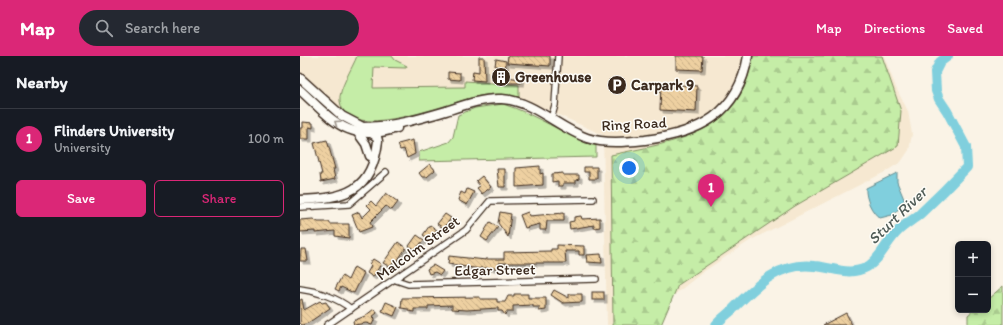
<!DOCTYPE html>
<meta charset="utf-8">
<style>
:root{--surface:#171b24;--page:#242831;--text:#f1f3f6;--muted:#9ea1a6;--line:#363941;--accent:#db2777}
body{margin:0;font-family:Itim,sans-serif;background:var(--page);color:var(--text)}
.controls{position:absolute;right:12px;bottom:12px;display:grid;overflow:hidden;border-radius:6px;box-shadow:0 2px 6px #0003}
.controls button{width:36px;height:36px;display:grid;place-items:center;padding:0;border:0;border-bottom:1px solid var(--line);background:var(--surface);color:var(--text);font:20px sans-serif}
.you{position:absolute;left:329px;top:112px;width:14px;height:14px;margin:-10px;border:3px solid #fff;border-radius:50%;background:#1a73e8;box-shadow:0 0 0 6px #1a73e833}
.badge{display:grid;place-items:center;width:26px;height:26px;border-radius:50%;background:var(--accent);color:#fff;font-size:13px;font-weight:700}
.pin{position:absolute;translate:-50% -33px;filter:drop-shadow(0 1px 2px #0008)}
.pin::after{content:'';position:absolute;top:21px;width:14px;height:12px;background:inherit;clip-path:polygon(0 0,100% 0,50% 100%)}
.list{margin:0;padding:0;list-style:none}
h2{display:flex;justify-content:space-between;align-items:center;height:52px;margin:0;padding:0 16px;font-size:17px}
h2 small{font-size:13px;font-weight:400;color:var(--muted)}
.list li{display:grid;grid-template-columns:26px 1fr auto;gap:12px;align-items:center;box-sizing:border-box;height:60px;padding:0 16px;border-top:1px solid var(--line)}
.list b{display:block;font-size:15px;white-space:nowrap}
.list p{margin:0;font-size:13px;white-space:nowrap;color:var(--muted)}
.list em{font-size:13px;font-style:normal;color:var(--muted)}
.actions{display:flex;gap:8px;padding:12px 16px}
.actions a{flex:1;padding:9px 0;border:1px solid var(--accent);border-radius:6px;text-align:center;font-size:14px;color:var(--accent)}
.actions .main{background:var(--accent);color:#fff}
.icon{flex:none;width:22px;height:22px;fill:none;stroke:currentColor;stroke-width:2;stroke-linecap:round;stroke-linejoin:round}
.map{position:relative;flex:none;width:703px;height:269px;overflow:hidden}
header{display:flex;align-items:center;gap:24px;box-sizing:border-box;height:56px;padding:0 20px;background:var(--accent);color:#fff}
header strong{font-size:19px}
nav{display:flex;gap:22px;margin-inline-start:auto;font-size:14px}
.search{width:280px;height:36px;background:var(--page);display:flex;align-items:center;gap:10px;box-sizing:border-box;padding:0 14px;border-radius:22px;color:var(--muted);font-size:15px}
main{display:flex}
aside{flex:1;background:var(--surface)}
.map>svg:first-child{display:block}
</style>
<header>
<strong>Map</strong>
<div class="search"><svg class="icon" aria-label="search" viewBox="0 0 24 24"><circle cx="10" cy="10" r="6"/><path d="M15 15l6 6"/></svg>Search here</div>
<nav><a>Map</a><a>Directions</a><a>Saved</a></nav>
</header>
<main>
<aside>
<h2>Nearby<small></small></h2>
<ul class="list">
<li><span class="badge">1</span><div><b>Flinders University</b><p>University</p></div><em>100 m</em></li>
</ul>
<div class="actions"><a class="main">Save</a><a>Share</a></div>
</aside>
<div class="map">
<svg width="703" height="269" viewBox="0 0 703 269">
<defs>
<pattern id="forest-firs" width="22" height="20" patternUnits="userSpaceOnUse"><rect width="22" height="20" fill="#c5eda7"/><path d="M5 1l3.5 6h-7zM16 11l3.5 6h-7z" fill="#aacb8f"/></pattern>
<pattern id="building-back-hatch" width="6" height="6" patternUnits="userSpaceOnUse"><rect width="6" height="6" fill="#eed0a1"/><path d="M-1 5l2 2M0 0l6 6M5-1l2 2" fill="none" stroke="#cdb38a"/></pattern>
<filter id="shadow"><feDropShadow dx="3" dy="3" stdDeviation="0" flood-color="#0004"/></filter>
</defs>
<rect width="100%" height="100%" fill="#faf3e6"/>
<filter id="ink" filterUnits="userSpaceOnUse"><feTurbulence type="fractalNoise" baseFrequency=".025" numOctaves="2"/><feDisplacementMap in="SourceGraphic" scale="8" xChannelSelector="R" yChannelSelector="G"/><feConvolveMatrix kernelMatrix="1 2 1 2 8 2 1 2 1" color-interpolation-filters="sRGB"/></filter>
<g filter="url(#ink)">
<!-- built -->
<path fill="#f6e8d1" d="M 0,0 L 584,0 L 597,34 L 608,55 L 612,78 L 609,94 L 601,106 L 583,117 L 451,184 L 403,216 L 369,243 L 359,269 L 307,269 L 303,79 L 219,41 L 186,38 L 87,65 L 63,66 L 52,61 L 41,53 L 0,17 Z"/>
<!-- grass -->
<g fill="#c5eda7" stroke="#808c62">
<path d="M 57,0 L 92,0 L 95,4 L 107,10 L 106,12 L 74,11 L 73,32 L 165,31 L 165,25 L 219,29 L 219,41 C 209,40 196,37 186,39 C 160,41 46,92 40,45 C 38,34 53,11 57,0 Z"/>
<path d="M 203,48 C 236,58 263,79 296,89 L 296,101 L 119,105 L 119,96 L 149,86 L 153,81 L 158,59 L 175,52 Z"/>
</g>
<!-- forest -->
<g fill="url(#forest-firs)" stroke="#808c62">
<path d="M 452,0 L 582,0 L 601,55 L 598,90 L 495,150 L 378,229 L 361,269 L 313,269 L 311,99 C 375,85 443,79 452,0 Z"/>
<path d="M 703,230 L 703,269 L 668,269 L 668,259 L 674,254 L 688,254 L 688,243 Z"/>
</g>
<!-- water -->
<path fill="#80cfdd" stroke="#648d91" d="M 597,117 L 597,126 L 604,143 L 604,148 L 592,159 L 580,162 C 572,157 565,142 566,132 Z"/>
<g fill="none" stroke-linecap="round" stroke-linejoin="round">
<!-- river -->
<path stroke="#80cfdd" stroke-width="10" d="M 416,269 C 421,262 430,257 436,250 C 458,228 480,206 514,210 C 532,211 549,221 567,211 C 580,204 587,185 598,175 C 605,168 613,164 620,158 C 636,143 652,127 667,111 L 666,91 L 647,55 L 639,43 L 636,35 L 635,16 L 640,6 L 648,0"/>
</g>
<!-- building -->
<g fill="url(#building-back-hatch)" stroke="#3b2a1e" filter="url(#shadow)">
<path d="M 208,0 L 250,0 L 250,10 L 207,7 Z"/>
<path d="M 376,0 L 403,0 L 402,14 L 376,13 Z"/>
<path d="M 179,1 L 184,1 L 185,25 L 172,24 L 173,15 L 179,16 Z"/>
<path d="M 196,3 L 206,5 L 205,21 L 222,23 L 221,27 L 196,27 L 197,10 L 195,10 Z"/>
<path d="M 148,16 L 160,17 L 160,24 L 148,23 Z"/>
<path d="M 361,28 L 397,30 L 396,56 L 360,54 Z"/>
<path d="M 3,66 L 13,67 L 13,72 L 9,71 L 9,83 L 0,83 L 0,72 L 3,72 Z"/>
<path d="M 27,84 L 35,113 L 33,113 L 35,123 L 21,126 L 20,118 L 22,118 L 14,87 Z"/>
<path d="M 113,84 L 115,98 L 107,102 L 104,93 L 100,94 L 98,88 Z"/>
<path d="M 130,108 L 135,114 L 127,121 L 122,121 L 119,117 Z"/>
<path d="M 240,110 L 240,118 L 243,117 L 243,129 L 216,131 L 216,112 Z"/>
<path d="M 284,111 L 297,111 L 297,123 L 289,123 L 289,116 L 284,116 Z"/>
<path d="M 197,113 L 205,113 L 205,131 L 199,131 Z"/>
<path d="M 263,117 L 263,119 L 279,119 L 279,123 L 276,124 L 276,127 L 263,127 L 263,130 L 258,130 L 258,125 L 252,126 L 252,118 Z"/>
<path d="M 182,120 L 191,131 L 182,138 L 177,132 L 180,130 L 176,125 Z"/>
<path d="M 167,133 L 174,136 L 167,149 L 158,144 L 161,136 L 165,138 Z"/>
<path d="M 86,137 L 98,146 L 92,154 L 86,150 L 70,166 L 72,171 L 59,176 L 52,159 L 59,156 L 62,162 L 71,153 L 67,149 L 71,145 L 76,150 Z"/>
<path d="M 200,156 L 211,158 L 208,181 L 198,167 Z"/>
<path d="M 228,156 L 229,160 L 264,157 L 264,165 L 247,165 L 246,174 L 240,174 L 240,168 L 225,172 L 220,159 Z"/>
<path d="M 145,158 L 151,162 L 144,172 L 137,168 Z"/>
<path d="M 281,160 L 282,163 L 300,162 L 300,171 L 294,172 L 294,169 L 270,173 L 269,166 L 274,165 L 274,161 Z"/>
<path d="M 13,163 L 18,166 L 30,166 L 30,168 L 49,168 L 49,182 L 35,180 L 35,175 L 15,177 L 15,175 L 0,176 L 0,164 Z"/>
<path d="M 190,166 L 198,171 L 187,185 L 181,181 Z"/>
<path d="M 130,169 L 137,174 L 130,184 L 123,179 Z"/>
<path d="M 117,179 L 124,184 L 115,194 L 109,190 Z"/>
<path d="M 98,186 L 106,192 L 95,208 L 93,207 L 90,211 L 83,207 Z"/>
<path d="M 257,189 L 284,190 L 284,199 L 279,199 L 279,195 L 265,195 L 266,207 L 199,207 L 199,212 L 180,212 L 180,213 L 148,208 L 149,200 L 186,204 L 186,203 L 204,203 L 204,196 L 251,195 L 251,193 L 257,193 Z"/>
<path d="M 1,193 L 6,193 L 8,205 L 0,205 Z"/>
<path d="M 301,198 L 302,207 L 287,206 L 286,199 Z"/>
<path d="M 73,203 L 81,208 L 73,221 L 67,217 L 71,210 L 69,208 Z"/>
<path d="M 133,209 L 143,215 L 140,219 L 135,216 L 129,218 L 127,213 Z"/>
<path d="M 54,211 L 64,217 L 54,237 L 41,231 L 39,235 L 35,233 L 42,220 L 48,224 Z"/>
<path d="M 254,234 L 269,242 L 269,238 L 282,238 L 282,246 L 263,247 L 251,239 Z"/>
<rect x="292" y="236" width="12" height="8"/>
<path d="M 214,238 L 228,238 L 228,242 L 246,242 L 246,254 L 239,255 L 239,251 L 233,251 L 233,249 L 213,250 L 213,256 L 206,256 L 205,259 L 202,255 L 198,255 L 198,252 L 167,254 L 152,253 L 152,249 L 128,250 L 128,253 L 114,253 L 114,256 L 108,255 L 108,253 L 101,252 L 102,242 L 180,241 L 180,243 L 197,243 L 197,246 L 205,246 L 208,240 L 214,240 Z"/>
<path d="M 2,243 L 4,254 L 20,245 L 22,247 L 26,246 L 30,252 L 8,267 L 2,269 L 0,267 L 0,244 Z"/>
<path d="M 86,246 L 98,251 L 94,260 L 82,255 Z"/>
<path d="M 74,253 L 77,257 L 72,261 L 75,262 L 72,269 L 66,267 L 54,269 L 53,265 L 65,260 Z"/>
<path d="M 546,257 L 552,269 L 523,269 Z"/>
</g>
<g fill="none" stroke-linecap="round" stroke-linejoin="round">
<defs>
<g id="street">
<path d="M 251,63 L 255,49 L 258,0"/>
<path d="M 0,151 L 49,148 L 86,116"/>
<path d="M 96,224 L 108,228 L 296,223"/>
<path d="M 0,233 C 17,235 38,242 51,253"/>
<path d="M 27,269 L 166,174 L 190,145 L 293,143"/>
</g>
<g id="secondary">
<path d="M 0,22 L 42,60 L 63,71 L 77,81 L 78,85 C 72,136 45,142 0,144"/>
<path d="M 0,34 C 33,64 48,88 97,72"/>
<path d="M 63,71 C 92,71 119,63 146,55 C 164,49 183,42 202,43 C 234,45 258,72 287,82 C 305,88 326,86 345,84 C 399,77 438,59 448,0"/>
<path d="M 58,77 L 66,88 L 70,100"/>
</g>
</defs>
<!-- street casing -->
<use href="#street" stroke="#3b2a1e" stroke-width="8"/>
<!-- secondary casing -->
<use href="#secondary" stroke="#3b2a1e" stroke-width="11"/>
<!-- street -->
<use href="#street" stroke="#fdfcf7" stroke-width="5.5"/>
<!-- secondary -->
<use href="#secondary" stroke="#fdfcf7" stroke-width="8"/>
</g>
<!-- one-way arrows -->
<defs><path id="oneway-chevron" d="M-2-3.5L2.5 0L-2 3.5" fill="none" stroke-width="1.6" stroke-linecap="round" stroke-linejoin="round"/></defs>
<use stroke="#9c938a" href="#oneway-chevron" transform="translate(37 67) rotate(-145)"/>
</g>
<!-- icons -->
<defs>
<symbol id="building-disc" viewBox="-11 -11 22 22"><circle r="9.5" fill="#3b2a1e" stroke="#fdfcf7"/><path d="M-4-6H4V6H1V3H-1V6H-4ZM-2.5-4.3h1.7v1.8h-1.7ZM.8-4.3h1.7v1.8H.8ZM-2.5-1h1.7V.8h-1.7ZM.8-1h1.7V.8H.8Z" fill="#fff"/></symbol>
<symbol id="parking-disc" viewBox="-11 -11 22 22"><circle r="9.5" fill="#3b2a1e" stroke="#fdfcf7"/><path d="M-3.5-5.5H1a3.5 3.5 0 0 1 0 7H-1V5.5H-3.5ZM-1-3.4V-.6H.8a1.4 1.4 0 0 0 0-2.8Z" fill="#fff"/></symbol>
</defs>
<g fill-rule="evenodd">
<use href="#building-disc" x="190" y="10" width="22" height="22"/>
<use href="#parking-disc" x="306" y="18" width="22" height="22"/>
</g>
<g text-anchor="middle" stroke-width="3" stroke-linejoin="round" paint-order="stroke">
<!-- poi labels -->
<g font-size="15" font-weight="bold" fill="#3b2a1e" stroke="#fdfcf7" text-anchor="start">
<text x="215" y="26">Greenhouse</text>
<text x="331" y="34">Carpark 9</text>
</g>
<!-- street labels -->
<g font-size="15" fill="#3b2a1e" stroke="#fdfcf7">
<text transform="translate(334 68) rotate(-3)" y="5">Ring Road</text>
<text transform="translate(118 192) rotate(-36)" y="5">Malcolm Street</text>
<text transform="translate(195 214) rotate(-1)" y="5">Edgar Street</text>
</g>
<!-- water labels -->
<g font-size="16" font-style="italic" fill="#505c57" stroke="#fdfcf7">
<text transform="translate(597 159) rotate(-44)" y="6">Sturt River</text>
</g>
</g>
</svg>
<div class="controls">
<button>+</button>
<button>−</button>
</div>
<div class="you"></div>
<div class="pin badge" style="left:411px;top:151px">1</div>
</div>
</main>
